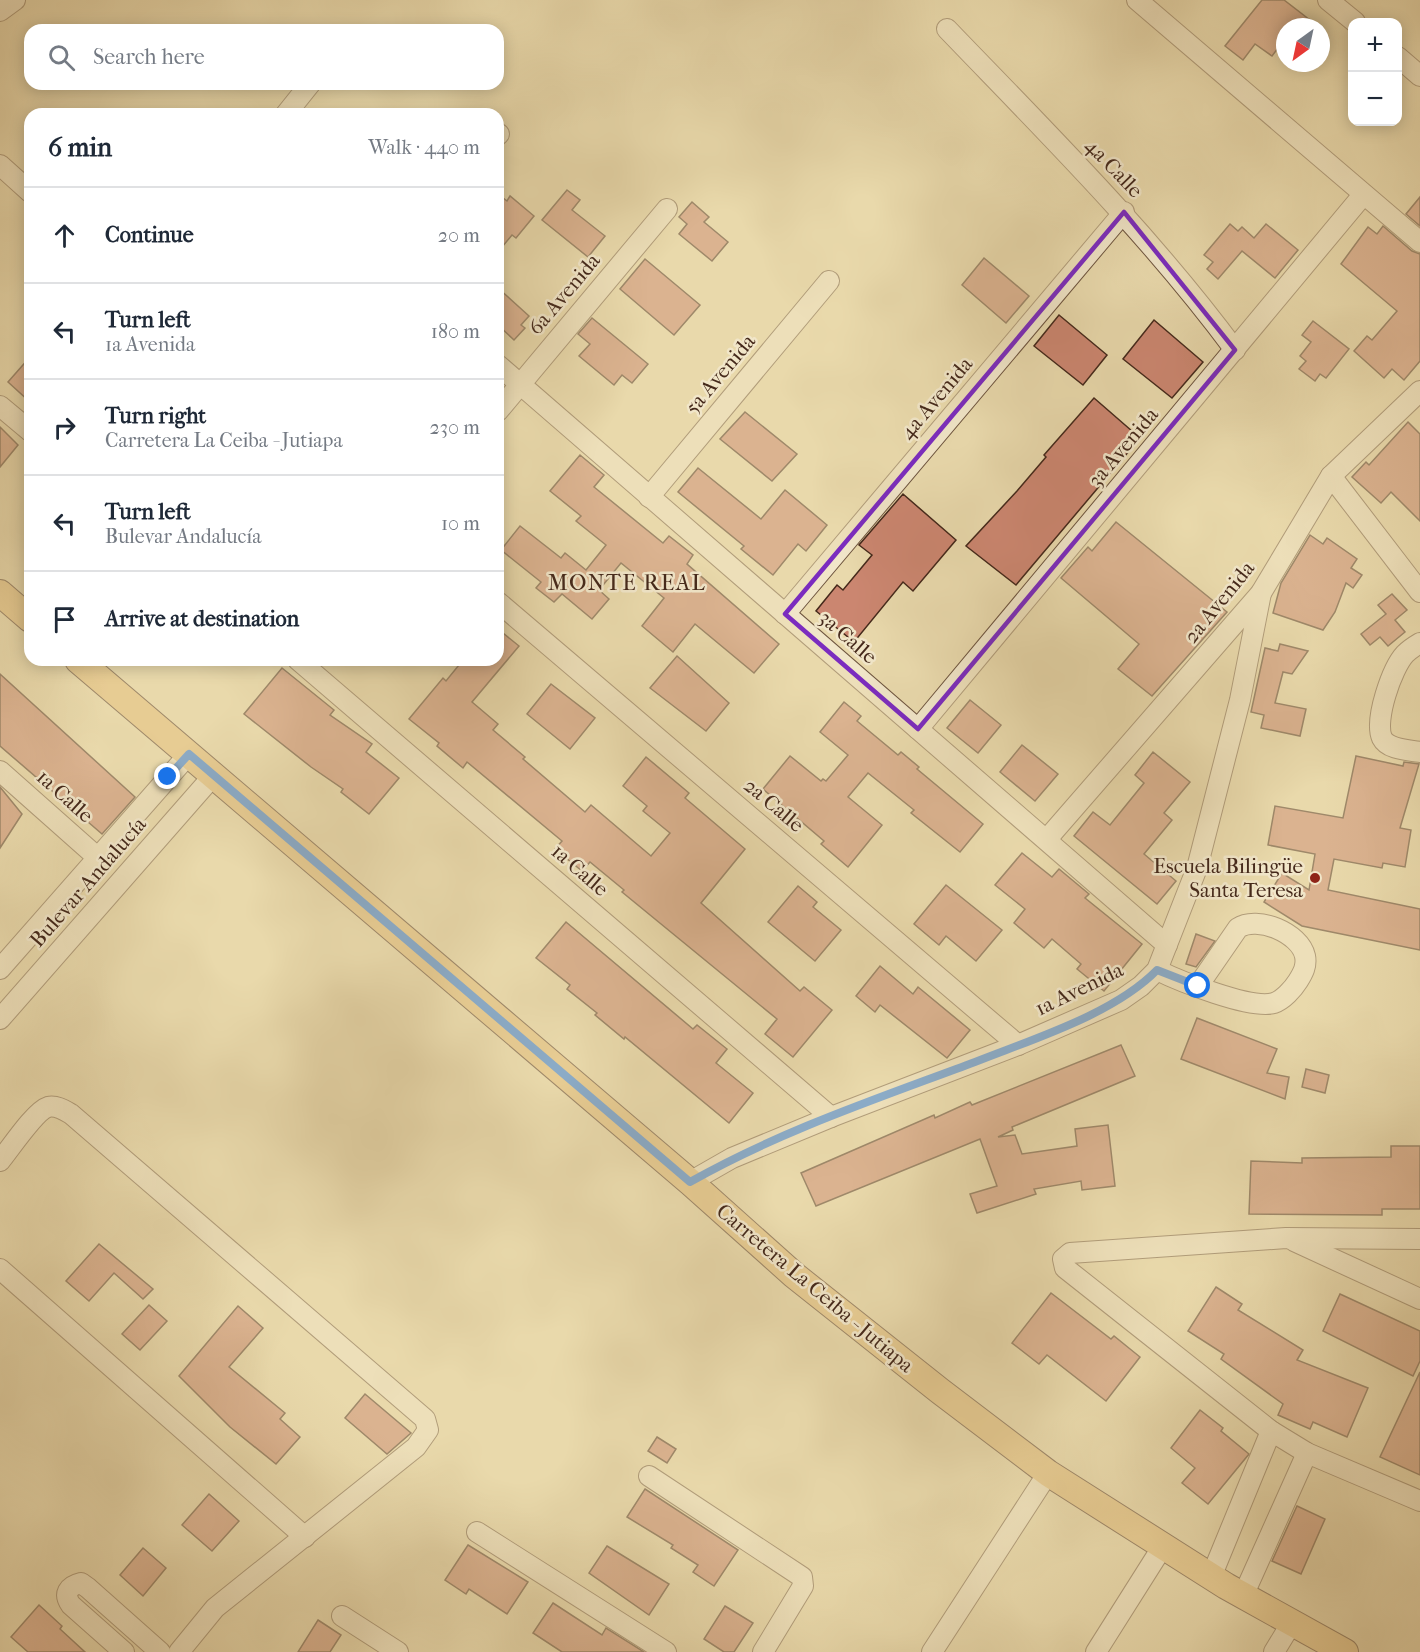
<!DOCTYPE html>
<meta charset="utf-8">
<style>
:root{--surface:#fff;--page:#f2f2f3;--text:#1f2937;--muted:#747a83;--line:#e0e1e3}
body{margin:0;font-family:"IM FELL French Canon",serif;background:var(--page);color:var(--text)}
.controls{position:absolute;right:18px;top:18px;display:grid;overflow:hidden;border-radius:12px;box-shadow:0 3px 15px #0003}
.controls button{width:54px;height:54px;display:grid;place-items:center;padding:0;border:0;border-bottom:2px solid var(--line);background:var(--surface);color:var(--text);font:30px sans-serif}
.compass{position:absolute;left:1276px;top:18px;width:54px;height:54px;border-radius:50%;background:var(--surface);box-shadow:0 3px 15px #0003;rotate:213deg}
.stop{position:absolute;width:18px;height:18px;margin:-14px;border:4px solid #1a73e8;border-radius:50%;background:#fff}
.stop.end{background:#1a73e8;border-color:#fff;box-shadow:0 2px 6px #0008}
.list{margin:0;padding:0;list-style:none}
h2{display:flex;justify-content:space-between;align-items:center;height:78px;margin:0;padding:0 24px;font-size:26px}
h2 small{font-size:20px;font-weight:400;color:var(--muted)}
.list li{display:grid;grid-template-columns:39px 1fr auto;gap:18px;align-items:center;box-sizing:border-box;height:96px;padding:0 24px;border-top:2px solid var(--line)}
.list b{display:block;font-size:22px;white-space:nowrap}
.list p{margin:0;font-size:20px;white-space:nowrap;color:var(--muted)}
.list em{font-size:20px;font-style:normal;color:var(--muted)}
.icon{flex:none;width:33px;height:33px;fill:none;stroke:currentColor;stroke-width:2;stroke-linecap:round;stroke-linejoin:round}
.map{position:relative;flex:none;width:1420px;height:1652px;overflow:hidden}
.search{position:absolute;background:var(--surface);box-shadow:0 3px 15px #0003;left:24px;top:24px;width:480px;height:66px;display:flex;align-items:center;gap:15px;box-sizing:border-box;padding:0 21px;border-radius:18px;color:var(--muted);font-size:22px}
.panel{position:absolute;background:var(--surface);box-shadow:0 3px 15px #0003;left:24px;top:108px;width:480px;height:558px;border-radius:18px}
.map>svg:first-child{display:block}
</style>
<div class="map">
<svg width="1420" height="1652" viewBox="0 0 1420 1652">
<rect width="100%" height="100%" fill="#e9d9ac"/>
<filter id="stains"><feTurbulence type="fractalNoise" baseFrequency=".00333" numOctaves="4"/><feColorMatrix values="0 0 0 0 .2 0 0 0 0 .09 0 0 0 0 .02 0 0 0 .5 -.17"/></filter>
<radialGradient id="worn" r=".72"><stop offset=".6" stop-color="#630" stop-opacity="0"/><stop offset="1" stop-color="#630" stop-opacity=".3"/></radialGradient>
<!-- building -->
<g fill="#cb8670" stroke="#45291b" stroke-width="1.5">
<path d="M 1262,0 L 1284,0 L 1319,27 L 1285,27 L 1285,54 L 1278,48 L 1272,56 L 1255,44 L 1243,60 L 1225,46 Z"/>
<path d="M 567,190 L 580,200 L 572,210 L 605,236 L 588,257 L 542,220 Z"/>
<path d="M 498,194 L 507,201 L 510,196 L 534,216 L 516,238 L 512,235 L 498,252 Z"/>
<path d="M 1420,197 L 1420,226 L 1406,214 Z"/>
<path d="M 692,202 L 709,217 L 704,222 L 728,242 L 712,261 L 679,234 L 687,224 L 679,217 Z"/>
<path d="M 1230,224 L 1238,231 L 1242,227 L 1254,238 L 1266,224 L 1298,250 L 1275,278 L 1242,251 L 1218,279 L 1207,269 L 1213,262 L 1204,255 Z"/>
<path d="M 1383,226 L 1412,251 L 1420,254 L 1420,361 L 1404,380 L 1392,369 L 1384,378 L 1354,351 L 1367,336 L 1372,340 L 1397,311 L 1341,264 L 1368,227 L 1377,234 Z"/>
<path d="M 984,258 L 1029,296 L 1006,323 L 962,285 Z"/>
<path d="M 645,259 L 700,305 L 674,335 L 620,289 Z"/>
<path d="M 498,288 L 529,316 L 521,325 L 525,328 L 514,340 L 498,325 Z"/>
<path d="M 1059,315 L 1107,355 L 1083,385 L 1034,346 Z"/>
<path d="M 592,318 L 648,364 L 632,383 L 622,375 L 614,385 L 579,356 L 590,344 L 578,334 Z"/>
<path d="M 1154,320 L 1203,362 L 1172,398 L 1123,359 Z"/>
<path d="M 1313,321 L 1349,349 L 1326,378 L 1320,374 L 1315,381 L 1299,369 L 1306,361 L 1300,356 L 1311,342 L 1302,335 Z"/>
<path d="M 30,357 L 30,402 L 8,382 Z"/>
<path d="M 1094,398 L 1140,438 L 1016,585 L 966,546 L 1017,491 L 1046,457 L 1044,455 Z"/>
<path d="M 745,412 L 797,454 L 772,481 L 720,439 Z"/>
<path d="M 1408,422 L 1420,434 L 1420,521 L 1391,492 L 1381,503 L 1352,477 L 1366,462 L 1369,465 Z"/>
<path d="M 0,427 L 18,445 L 0,467 Z"/>
<path d="M 580,455 L 604,475 L 594,487 L 663,543 L 669,536 L 693,555 L 687,564 L 779,644 L 754,673 L 695,624 L 673,652 L 642,626 L 664,598 L 621,563 L 599,590 L 609,599 L 592,619 L 562,594 L 554,602 L 536,588 L 541,582 L 501,550 L 520,526 L 561,558 L 565,553 L 586,570 L 606,545 L 576,521 L 581,516 L 550,491 Z"/>
<path d="M 698,468 L 761,519 L 785,490 L 827,525 L 806,551 L 798,544 L 773,575 L 741,549 L 744,546 L 678,492 Z"/>
<path d="M 903,494 L 956,540 L 913,591 L 903,582 L 854,642 L 816,611 L 837,585 L 843,590 L 872,555 L 859,545 Z"/>
<path d="M 1116,522 L 1227,612 L 1152,696 L 1118,669 L 1139,644 L 1061,578 L 1088,547 L 1092,551 Z"/>
<path d="M 1310,535 L 1323,544 L 1327,538 L 1357,559 L 1351,568 L 1362,575 L 1353,588 L 1346,583 L 1335,612 L 1323,630 L 1273,613 L 1281,583 Z"/>
<path d="M 1392,594 L 1407,610 L 1395,620 L 1405,632 L 1388,646 L 1380,637 L 1370,645 L 1361,634 L 1386,614 L 1378,605 Z"/>
<path d="M 498,629 L 519,646 L 472,702 L 498,724 L 493,730 L 525,757 L 523,759 L 585,812 L 591,805 L 651,856 L 670,833 L 643,811 L 647,806 L 623,786 L 646,757 L 689,793 L 685,798 L 745,849 L 701,903 L 800,991 L 804,987 L 832,1010 L 793,1057 L 765,1034 L 777,1019 L 622,892 L 624,890 L 590,862 L 582,871 L 555,849 L 562,841 L 467,762 L 463,768 L 437,746 L 439,743 L 409,719 L 443,678 L 446,681 L 463,660 L 498,660 Z"/>
<path d="M 1280,644 L 1308,651 L 1292,674 L 1283,672 L 1275,703 L 1306,709 L 1300,736 L 1261,728 L 1264,715 L 1251,712 L 1265,648 L 1278,651 Z"/>
<path d="M 677,656 L 729,703 L 706,731 L 650,688 Z"/>
<path d="M 282,668 L 334,710 L 330,715 L 372,744 L 366,752 L 399,778 L 369,814 L 341,792 L 343,789 L 311,767 L 244,714 Z"/>
<path d="M 0,674 L 135,797 L 102,834 L 0,746 Z"/>
<path d="M 551,684 L 595,718 L 570,749 L 527,714 Z"/>
<path d="M 970,700 L 1001,725 L 978,753 L 947,728 Z"/>
<path d="M 844,702 L 861,716 L 857,721 L 898,755 L 901,752 L 919,767 L 917,769 L 983,824 L 960,852 L 911,813 L 914,810 L 868,773 L 848,797 L 882,825 L 848,867 L 821,844 L 824,841 L 763,789 L 790,756 L 821,781 L 823,779 L 826,781 L 848,755 L 820,732 Z"/>
<path d="M 1022,745 L 1058,774 L 1035,801 L 1000,772 Z"/>
<path d="M 1153,752 L 1190,782 L 1164,813 L 1172,820 L 1144,854 L 1176,881 L 1157,904 L 1074,836 L 1093,812 L 1110,825 L 1144,783 L 1135,775 Z"/>
<path d="M 1356,756 L 1403,766 L 1404,762 L 1419,764 L 1400,828 L 1411,830 L 1405,867 L 1383,863 L 1382,868 L 1334,859 L 1328,890 L 1420,909 L 1420,950 L 1302,926 L 1264,902 L 1282,873 L 1309,890 L 1315,854 L 1268,845 L 1275,806 L 1343,818 Z"/>
<path d="M 0,787 L 22,814 L 0,848 Z"/>
<path d="M 1022,853 L 1052,877 L 1059,869 L 1089,894 L 1085,898 L 1142,944 L 1104,991 L 1077,969 L 1081,964 L 1052,939 L 1044,948 L 1014,923 L 1025,909 L 995,885 Z"/>
<path d="M 946,885 L 1002,930 L 976,961 L 946,936 L 939,945 L 914,924 Z"/>
<path d="M 798,886 L 817,902 L 813,907 L 841,930 L 815,961 L 768,922 Z"/>
<path d="M 566,922 L 693,1029 L 697,1025 L 727,1049 L 716,1063 L 753,1093 L 729,1123 L 625,1037 L 624,1039 L 595,1015 L 597,1013 L 567,989 L 570,985 L 536,958 Z"/>
<path d="M 1196,934 L 1215,941 L 1196,967 L 1186,964 Z"/>
<path d="M 880,966 L 913,994 L 918,987 L 970,1030 L 947,1058 L 880,1005 L 875,1012 L 856,996 Z"/>
<path d="M 1197,1018 L 1277,1049 L 1267,1073 L 1289,1077 L 1285,1099 L 1181,1059 Z"/>
<path d="M 1121,1045 L 1135,1076 L 1012,1127 L 1013,1130 L 998,1137 L 1015,1135 L 1022,1154 L 1077,1146 L 1075,1129 L 1108,1125 L 1115,1186 L 1082,1190 L 1081,1181 L 1034,1189 L 1036,1194 L 977,1213 L 970,1194 L 997,1186 L 980,1139 L 816,1206 L 801,1173 L 934,1115 L 935,1118 L 970,1102 L 972,1105 Z"/>
<path d="M 1306,1069 L 1329,1075 L 1325,1093 L 1302,1087 Z"/>
<path d="M 1391,1146 L 1420,1146 L 1420,1209 L 1382,1209 L 1382,1215 L 1249,1214 L 1251,1161 L 1302,1163 L 1302,1158 L 1391,1157 Z"/>
<path d="M 99,1244 L 153,1289 L 143,1299 L 114,1273 L 89,1301 L 66,1281 Z"/>
<path d="M 1216,1287 L 1242,1304 L 1238,1310 L 1303,1350 L 1297,1360 L 1368,1388 L 1347,1437 L 1313,1422 L 1310,1429 L 1278,1415 L 1283,1404 L 1221,1359 L 1224,1354 L 1188,1331 Z"/>
<path d="M 1051,1293 L 1111,1339 L 1114,1336 L 1140,1357 L 1106,1401 L 1047,1355 L 1039,1364 L 1012,1343 Z"/>
<path d="M 1340,1294 L 1420,1331 L 1420,1361 L 1413,1376 L 1323,1331 Z"/>
<path d="M 149,1305 L 167,1321 L 140,1350 L 122,1334 Z"/>
<path d="M 238,1306 L 263,1328 L 229,1367 L 285,1413 L 280,1419 L 300,1437 L 276,1464 L 230,1427 L 179,1376 Z"/>
<path d="M 1420,1372 L 1420,1475 L 1380,1457 Z"/>
<path d="M 365,1394 L 411,1433 L 387,1454 L 345,1418 Z"/>
<path d="M 1200,1410 L 1223,1428 L 1221,1431 L 1249,1454 L 1208,1504 L 1182,1483 L 1195,1468 L 1171,1448 Z"/>
<path d="M 657,1437 L 676,1449 L 667,1463 L 648,1451 Z"/>
<path d="M 645,1489 L 738,1550 L 714,1586 L 693,1572 L 698,1565 L 671,1548 L 673,1545 L 627,1517 Z"/>
<path d="M 209,1494 L 239,1521 L 212,1551 L 182,1525 Z"/>
<path d="M 1297,1506 L 1325,1519 L 1301,1574 L 1272,1561 Z"/>
<path d="M 468,1545 L 528,1582 L 507,1614 L 469,1589 L 466,1594 L 445,1580 Z"/>
<path d="M 607,1546 L 669,1584 L 649,1615 L 589,1573 Z"/>
<path d="M 143,1548 L 166,1568 L 143,1596 L 120,1575 Z"/>
<path d="M 553,1603 L 602,1635 L 606,1628 L 644,1652 L 562,1652 L 533,1633 Z"/>
<path d="M 39,1605 L 62,1626 L 60,1629 L 85,1652 L 28,1652 L 11,1637 Z"/>
<path d="M 725,1606 L 753,1623 L 734,1652 L 724,1652 L 704,1639 Z"/>
<path d="M 318,1620 L 341,1635 L 330,1652 L 298,1652 Z"/>
</g>
<g fill="none" stroke-linecap="round" stroke-linejoin="round">
<defs>
<g id="minor">
<path d="M 1137,0 L 1420,242"/>
<path d="M 1328,0 L 1355,22"/>
<path d="M 0,11 L 15,0"/>
<path d="M 947,29 C 1047,133 1149,234 1235,350"/>
<path d="M 1398,57 L 1420,76"/>
<path d="M 286,114 L 310,84"/>
<path d="M 498,135 L 499,134"/>
<path d="M 0,165 L 30,192"/>
<path d="M 498,365 L 1167,945"/>
<path d="M 0,406 L 30,431"/>
<path d="M 498,411 L 667,209"/>
<path d="M 1331,476 L 1420,592"/>
<path d="M 649,497 L 829,281"/>
<path d="M 498,602 L 1018,1045"/>
<path d="M 785,614 L 1124,212"/>
<path d="M 1420,643 C 1415,646 1409,650 1405,654 C 1392,668 1374,720 1382,738 C 1388,750 1409,750 1420,752"/>
<path d="M 298,660 L 831,1117"/>
<path d="M 918,729 L 1363,195"/>
<path d="M 0,771 L 97,857"/>
<path d="M 1047,839 L 1261,593 L 1331,476 L 1420,391"/>
<path d="M 0,969 L 189,754"/>
<path d="M 1157,970 C 1179,981 1252,1010 1274,1003 C 1283,1000 1293,989 1298,981 C 1303,973 1307,966 1305,956 C 1300,933 1257,915 1238,928 L 1198,986"/>
<path d="M 0,1019 L 213,776"/>
<path d="M 0,1161 C 10,1149 35,1111 48,1107 C 56,1105 64,1110 71,1114 L 425,1419 L 428,1430 L 416,1447 L 215,1608 L 179,1652"/>
<path d="M 690,1182 L 732,1158 L 831,1117 L 1018,1045 L 1121,1000 L 1141,986 L 1157,970 L 1197,868 L 1240,700 L 1261,593"/>
<path d="M 1420,1239 L 1286,1238 L 1070,1253 L 1063,1259 L 1065,1268 L 1271,1431 L 1307,1453 L 1420,1501"/>
<path d="M 1294,1241 L 1420,1299"/>
<path d="M 0,1269 L 305,1537"/>
<path d="M 649,1476 L 802,1577 L 803,1586 L 763,1652"/>
<path d="M 477,1532 L 666,1652"/>
<path d="M 1211,1577 L 1271,1431"/>
<path d="M 1243,1596 L 1307,1453"/>
<path d="M 342,1616 L 398,1652"/>
<path d="M 124,1652 L 71,1605 C 63,1594 68,1586 81,1583 L 88,1588 L 160,1652"/>
<path d="M 932,1652 L 1048,1473"/>
<path d="M 1096,1652 L 1163,1546"/>
<path d="M 1274,1652 L 1291,1624"/>
</g>
<g id="major">
<path d="M 0,593 L 30,619"/>
<path d="M 78,660 L 690,1182 L 794,1275 L 940,1391 L 1048,1473 L 1226,1586 L 1345,1652"/>
</g>
</defs>
<!-- minor casing -->
<use href="#minor" stroke="#6e553f" stroke-width="22"/>
<!-- major casing -->
<use href="#major" stroke="#45291b" stroke-width="28"/>
<!-- minor -->
<use href="#minor" stroke="#f1e6c9" stroke-width="20"/>
<!-- major -->
<use href="#major" stroke="#e4bc76" stroke-width="26"/>
</g>
<g fill="none" stroke-linecap="round" stroke-linejoin="round">
<!-- route -->
<path stroke="#1a73e8" stroke-width="8" d="M 168,777 L 189,754 L 690,1182 C 780,1131 879,1098 975,1062 C 1033,1039 1114,1014 1157,970 L 1198,986"/>
</g>
<!-- marked area -->
<path d="M0 0H1420V1652H0ZM 1124,212 L 1235,350 L 918,729 L 785,614 Z" fill="#e9d9ac" fill-opacity=".55" fill-rule="evenodd"/>
<path fill="none" stroke="#7b2cbf" stroke-width="4.5" stroke-linejoin="round" d="M 1124,212 L 1235,350 L 918,729 L 785,614 Z"/>
<!-- markers -->
<circle fill="#8f2418" stroke="#f1e6c9" stroke-width="2" cx="1315" cy="878" r="6"/>
<g text-anchor="middle" stroke-width="5" stroke-linejoin="round" paint-order="stroke">
<!-- street labels -->
<g font-size="21" fill="#45291b" stroke="#f1e6c9">
<text transform="translate(1114 168) rotate(46)" y="7">4a Calle</text>
<text transform="translate(564 294) rotate(-50)" y="7">6a Avenida</text>
<text transform="translate(720 374) rotate(-50)" y="7">5a Avenida</text>
<text transform="translate(936 398) rotate(-50)" y="7">4a Avenida</text>
<text transform="translate(1123 447) rotate(-50)" y="7">3a Avenida</text>
<text transform="translate(1219 602) rotate(-51)" y="7">2a Avenida</text>
<text transform="translate(848 637) rotate(41)" y="7">3a Calle</text>
<text transform="translate(65 796) rotate(42)" y="7">1a Calle</text>
<text transform="translate(774 805) rotate(40)" y="7">2a Calle</text>
<text transform="translate(580 870) rotate(41)" y="7">1a Calle</text>
<text transform="translate(88 882) rotate(-49)" y="7">Bulevar Andalucía</text>
<text transform="translate(1079 989) rotate(-26)" y="7">1a Avenida</text>
<text transform="translate(815 1288) rotate(40)" y="7">Carretera La Ceiba - Jutiapa</text>
</g>
<!-- poi labels -->
<g font-size="21" fill="#45291b" stroke="#f1e6c9" text-anchor="end">
<text x="1303" y="873">Escuela Bilingüe<tspan x="1303" dy="24">Santa Teresa</tspan></text>
</g>
<!-- neighbourhood labels -->
<g font-size="22" letter-spacing="1.5" fill="#45291b" stroke="#f1e6c9">
<text x="627" y="590">MONTE REAL</text>
</g>
</g>
<rect width="100%" height="100%" filter="url(#stains)"/>
<rect width="100%" height="100%" fill="url(#worn)"/>
</svg>
<div class="controls">
<button>+</button>
<button>−</button>
</div>
<svg class="compass" viewBox="-18 -18 36 36"><path d="M0-13l5 13h-10z" fill="#e53935"/><path d="M0 13l5-13h-10z" fill="#747a83"/></svg>
<div class="stop" style="left:1198px;top:986px"></div>
<div class="stop end" style="left:168px;top:777px"></div>
<div class="search"><svg class="icon" aria-label="search" viewBox="0 0 24 24"><circle cx="10" cy="10" r="6"/><path d="M15 15l6 6"/></svg>Search here</div>
<section class="panel">
<h2>6 min<small>Walk · 440 m</small></h2>
<ul class="list">
<li><svg class="icon" aria-label="ahead" viewBox="0 0 24 24"><path d="M12 20V5M6 11l6-6 6 6"/></svg><div><b>Continue</b></div><em>20 m</em></li>
<li><svg class="icon" aria-label="left" viewBox="0 0 24 24"><path d="M17 20v-9H6M10 6l-5 5 5 5"/></svg><div><b>Turn left</b><p>1a Avenida</p></div><em>180 m</em></li>
<li><svg class="icon" aria-label="right" viewBox="0 0 24 24"><path d="M7 20v-9h11M14 6l5 5-5 5"/></svg><div><b>Turn right</b><p>Carretera La Ceiba - Jutiapa</p></div><em>230 m</em></li>
<li><svg class="icon" aria-label="left" viewBox="0 0 24 24"><path d="M17 20v-9H6M10 6l-5 5 5 5"/></svg><div><b>Turn left</b><p>Bulevar Andalucía</p></div><em>10 m</em></li>
<li><svg class="icon" aria-label="arrive" viewBox="0 0 24 24"><path d="M6 21V4h12l-3 4 3 4H6"/></svg><div><b>Arrive at destination</b></div></li>
</ul>
</section>
</div>
